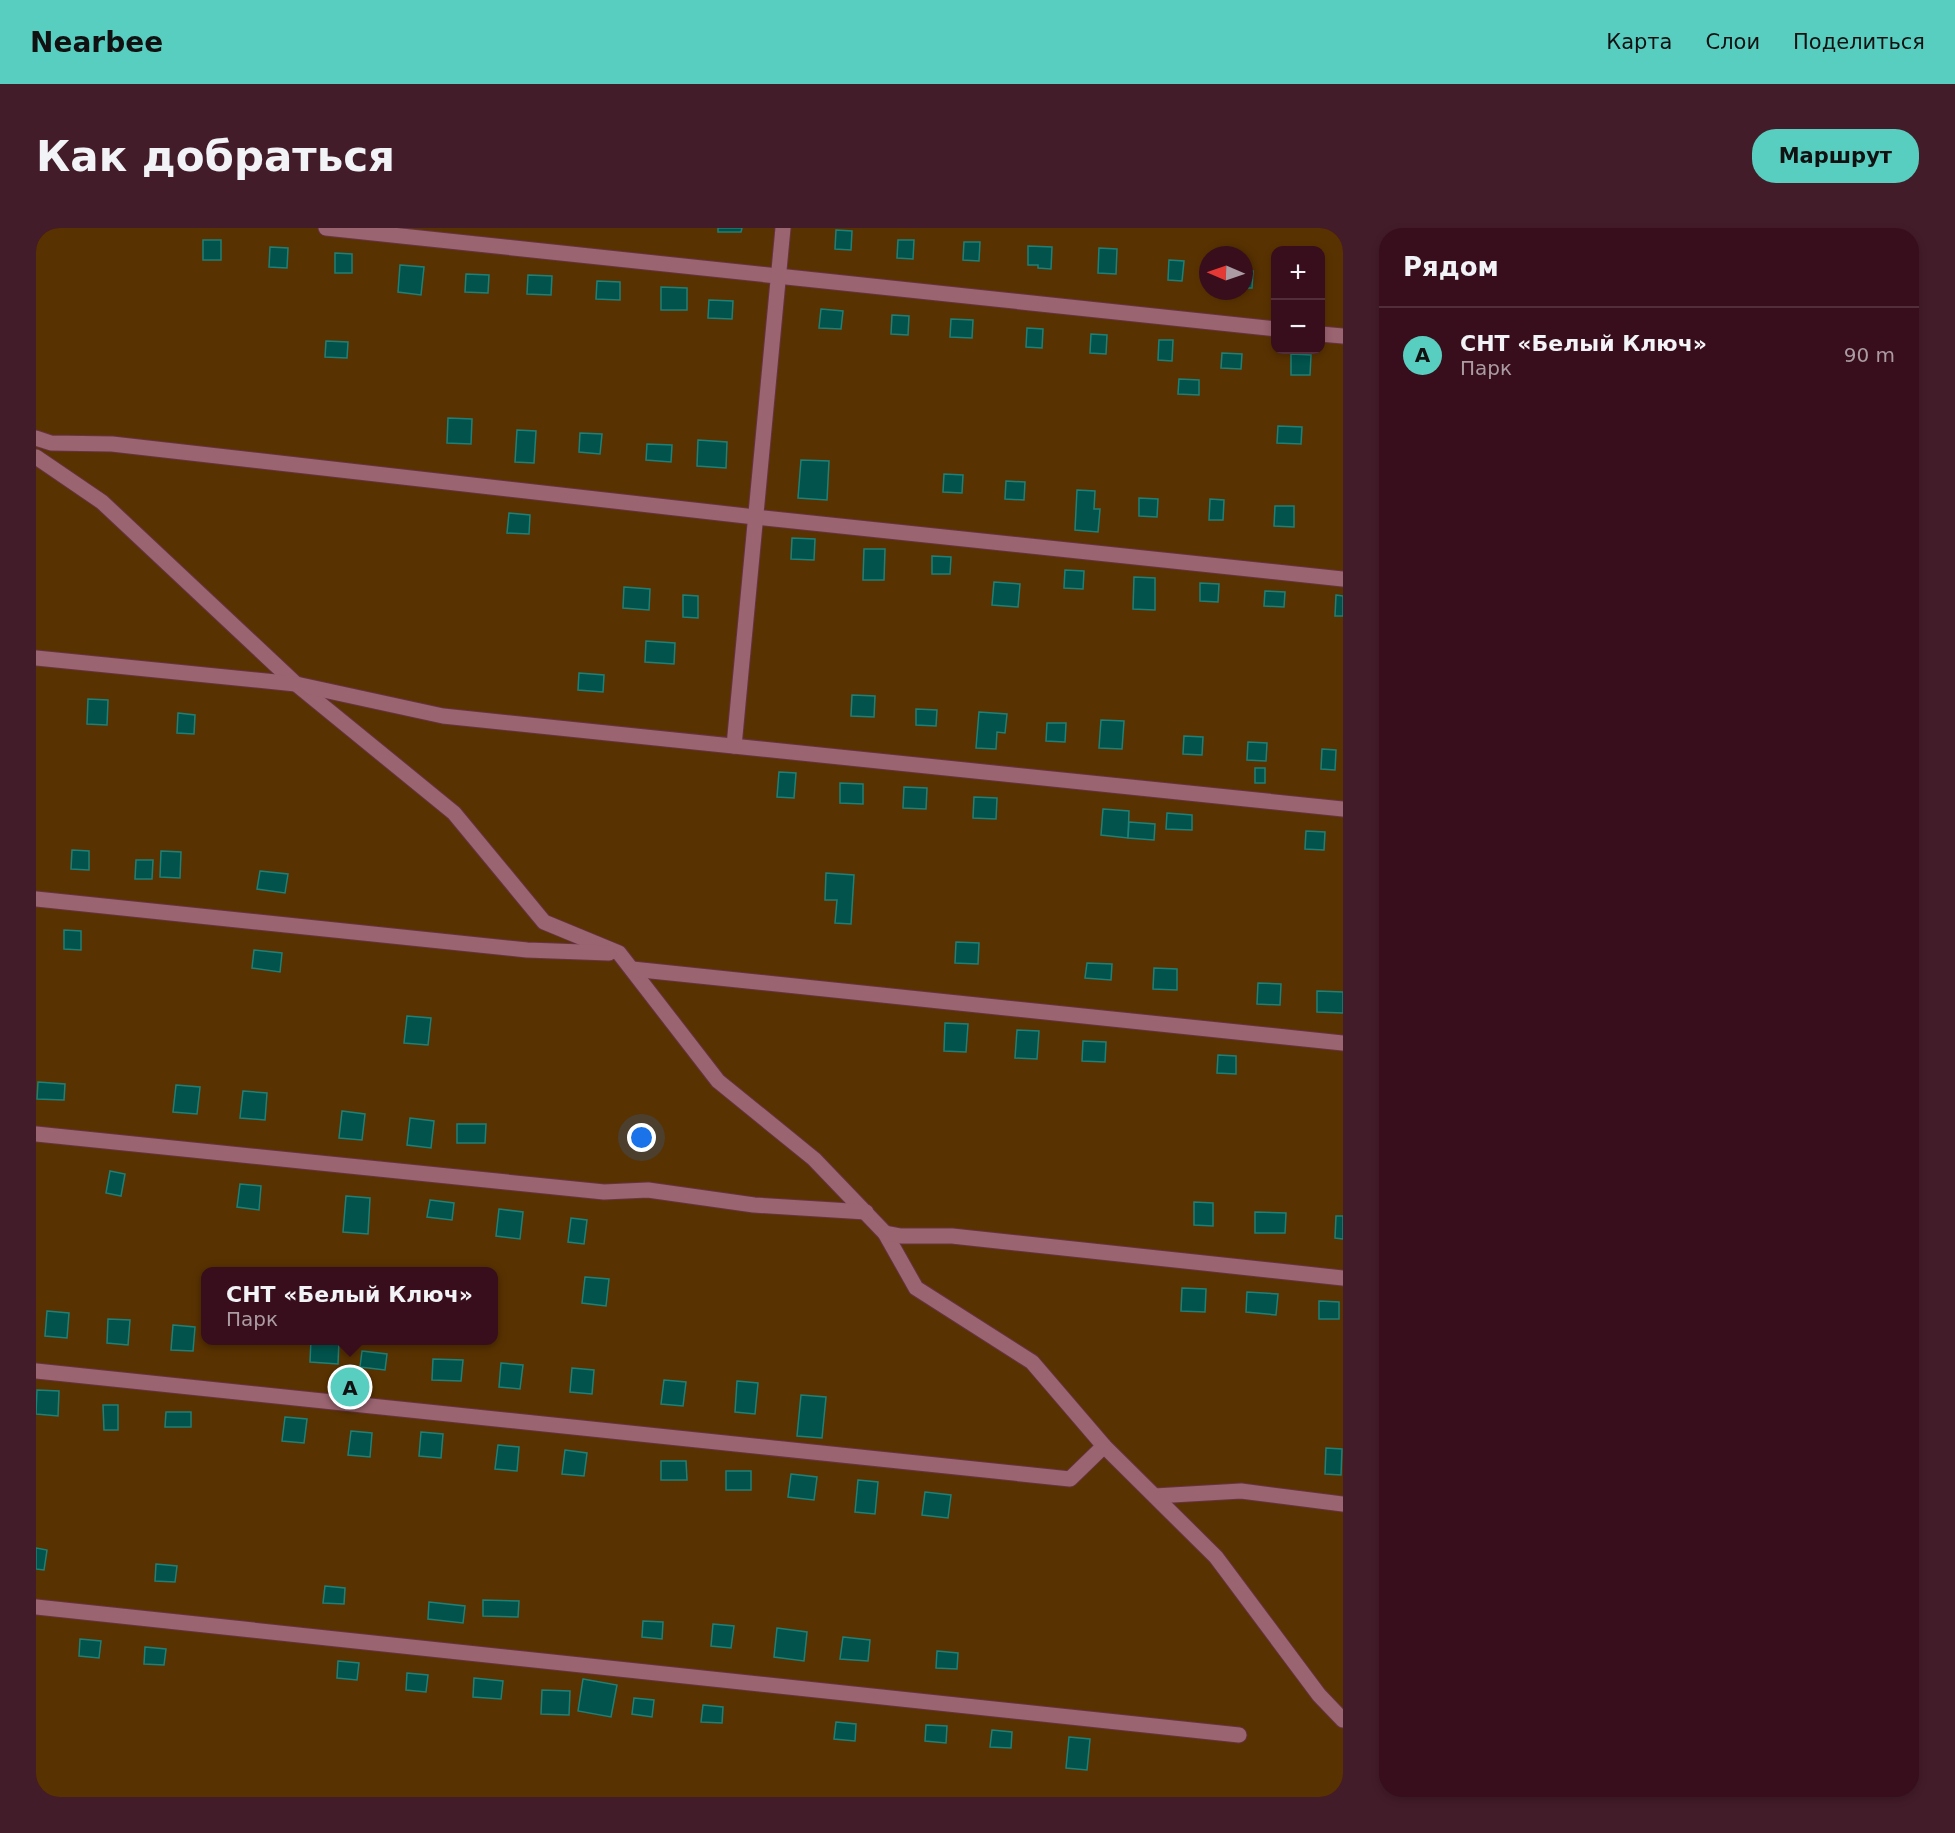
<!DOCTYPE html>
<html lang="ru">
<meta charset="utf-8">
<style>
:root{--surface:#380e1c;--page:#431c29;--text:#f1f3f6;--muted:#ab9ca3;--line:#522e3b;--accent:#58cec0}
body{margin:0;font-family:"DejaVu Sans",sans-serif;background:var(--page);color:var(--text)}
.controls{position:absolute;right:18px;top:18px;display:grid;overflow:hidden;border-radius:12px;box-shadow:0 3px 9px #0003}
.controls button{width:54px;height:54px;display:grid;place-items:center;padding:0;border:0;border-bottom:2px solid var(--line);background:var(--surface);color:var(--text);font:30px sans-serif}
.compass{position:absolute;left:1163px;top:18px;width:54px;height:54px;border-radius:50%;background:var(--surface);box-shadow:0 3px 9px #0003;rotate:272deg}
.you{position:absolute;left:606px;top:910px;width:21px;height:21px;margin:-15px;border:4px solid #fff;border-radius:50%;background:#1a73e8;box-shadow:0 0 0 9px #1a73e833}
.badge{display:grid;place-items:center;width:39px;height:39px;border-radius:50%;background:var(--accent);color:#111;font-size:20px;font-weight:700}
.pin{position:absolute;translate:-50% -50%;border:3px solid #fff;box-shadow:0 2px 6px #0006}
.popup{position:absolute;left:165px;top:1039px;width:297px;height:78px;box-sizing:border-box;display:grid;place-content:center;border-radius:12px;background:var(--surface);filter:drop-shadow(0 2px 4px #0005);font-size:20px;white-space:nowrap;color:var(--muted)}
.popup b{font-size:22px;color:var(--text)}
.popup::after{content:'';position:absolute;left:50%;top:100%;margin-left:-12px;border:12px solid transparent;border-top-color:var(--surface)}
.list{margin:0;padding:0;list-style:none}
h2{display:flex;justify-content:space-between;align-items:center;height:78px;margin:0;padding:0 24px;font-size:26px}
h2 small{font-size:20px;font-weight:400;color:var(--muted)}
.list li{display:grid;grid-template-columns:39px 1fr auto;gap:18px;align-items:center;box-sizing:border-box;height:96px;padding:0 24px;border-top:2px solid var(--line)}
.list b{display:block;font-size:22px;white-space:nowrap}
.list p{margin:0;font-size:20px;white-space:nowrap;color:var(--muted)}
.list em{font-size:20px;font-style:normal;color:var(--muted)}
.map{position:relative;flex:none;width:1307px;height:1569px;overflow:hidden;border-radius:24px}
header{display:flex;align-items:center;gap:36px;box-sizing:border-box;height:84px;padding:0 30px;background:var(--accent);color:#111}
header strong{font-size:28px}
nav{display:flex;gap:33px;margin-inline-start:auto;font-size:21px}
.intro{display:flex;align-items:center;justify-content:space-between;box-sizing:border-box;height:144px;padding:0 36px}
h1{margin:0;font-size:42px}
.button{padding:15px 27px;border-radius:24px;background:var(--accent);color:#111;font-size:21px;font-weight:700}
main{display:flex;gap:36px;padding:0 36px}
aside{flex:1;background:var(--surface);border-radius:24px;box-shadow:0 3px 9px #0003}
.map>svg:first-child{display:block}
</style>
<header>
<strong>Nearbee</strong>
<nav><a>Карта</a><a>Слои</a><a>Поделиться</a></nav>
</header>
<div class="intro"><h1>Как добраться</h1><a class="button">Маршрут</a></div>
<main>
<div class="map">
<svg width="1307" height="1569" viewBox="0 0 1307 1569">
<rect width="100%" height="100%" fill="#4b1225"/>
<!-- green -->
<path fill="#593201" fill-rule="evenodd" d="M 0,0 L 1307,0 L 1307,1569 L 0,1569 ZM 1240,22 L 1284,22 L 1284,122 L 1240,122 ZM 1172,27 L 1208,27 L 1208,63 L 1172,63 ZM 170,1044 L 458,1044 L 458,1112 L 170,1112 Z"/>
<!-- building -->
<g fill="#01534c" stroke="#208076" stroke-width="1.5">
<path d="M 682,0 L 706,0 L 705,4 L 682,4 Z"/>
<path d="M 800,2 L 816,3 L 815,22 L 799,21 Z"/>
<rect x="167" y="12" width="18" height="20"/>
<path d="M 862,12 L 878,12 L 877,31 L 861,30 Z"/>
<path d="M 928,14 L 944,14 L 943,33 L 927,32 Z"/>
<path d="M 992,18 L 1016,19 L 1015,41 L 1002,40 L 1002,37 L 992,37 Z"/>
<path d="M 234,19 L 252,20 L 251,40 L 233,39 Z"/>
<path d="M 1063,20 L 1081,21 L 1080,46 L 1062,45 Z"/>
<path d="M 299,25 L 316,26 L 316,45 L 299,45 Z"/>
<path d="M 1133,32 L 1148,33 L 1146,53 L 1132,52 Z"/>
<path d="M 364,37 L 388,39 L 385,67 L 362,64 Z"/>
<path d="M 1208,43 L 1217,43 L 1216,60 L 1208,60 Z"/>
<path d="M 430,46 L 453,47 L 452,65 L 429,64 Z"/>
<path d="M 492,47 L 516,48 L 515,67 L 491,66 Z"/>
<path d="M 561,53 L 584,54 L 584,72 L 560,71 Z"/>
<path d="M 625,59 L 651,60 L 651,82 L 625,82 Z"/>
<path d="M 673,72 L 697,73 L 696,91 L 672,90 Z"/>
<path d="M 785,81 L 807,83 L 805,101 L 783,100 Z"/>
<path d="M 856,87 L 873,88 L 872,107 L 855,106 Z"/>
<path d="M 915,91 L 937,92 L 936,110 L 914,109 Z"/>
<path d="M 991,100 L 1007,101 L 1006,120 L 990,119 Z"/>
<path d="M 1055,106 L 1071,107 L 1070,126 L 1054,125 Z"/>
<path d="M 1123,112 L 1137,112 L 1136,133 L 1122,132 Z"/>
<path d="M 290,113 L 312,114 L 311,130 L 289,129 Z"/>
<path d="M 1186,125 L 1206,126 L 1205,141 L 1185,140 Z"/>
<path d="M 1255,126 L 1275,127 L 1274,147 L 1255,147 Z"/>
<path d="M 1143,151 L 1163,152 L 1163,167 L 1142,166 Z"/>
<path d="M 412,190 L 436,191 L 435,216 L 411,215 Z"/>
<path d="M 1242,198 L 1266,199 L 1265,216 L 1241,215 Z"/>
<path d="M 481,202 L 500,203 L 498,235 L 479,234 Z"/>
<path d="M 544,205 L 566,206 L 564,226 L 543,224 Z"/>
<path d="M 662,212 L 691,214 L 690,240 L 661,238 Z"/>
<path d="M 611,216 L 636,217 L 635,234 L 610,232 Z"/>
<path d="M 765,232 L 793,233 L 791,272 L 762,270 Z"/>
<path d="M 908,246 L 927,247 L 926,265 L 907,264 Z"/>
<path d="M 970,253 L 989,254 L 988,272 L 969,271 Z"/>
<path d="M 1041,262 L 1059,263 L 1058,281 L 1064,281 L 1062,304 L 1039,302 Z"/>
<path d="M 1103,270 L 1122,271 L 1121,289 L 1103,288 Z"/>
<path d="M 1174,271 L 1188,272 L 1187,292 L 1173,292 Z"/>
<path d="M 1239,278 L 1258,278 L 1258,299 L 1238,298 Z"/>
<path d="M 473,285 L 494,287 L 493,306 L 471,305 Z"/>
<path d="M 756,310 L 779,311 L 778,332 L 755,331 Z"/>
<path d="M 828,321 L 849,321 L 848,352 L 827,352 Z"/>
<path d="M 896,328 L 915,329 L 914,346 L 896,346 Z"/>
<path d="M 1029,342 L 1048,343 L 1047,361 L 1028,360 Z"/>
<path d="M 1098,349 L 1119,350 L 1119,382 L 1097,381 Z"/>
<path d="M 958,354 L 984,356 L 982,379 L 956,377 Z"/>
<path d="M 1164,355 L 1183,356 L 1182,374 L 1164,373 Z"/>
<path d="M 588,359 L 614,361 L 613,382 L 587,380 Z"/>
<path d="M 1229,363 L 1249,364 L 1248,379 L 1228,378 Z"/>
<path d="M 647,367 L 662,368 L 662,390 L 647,389 Z"/>
<path d="M 1300,367 L 1307,368 L 1307,388 L 1299,388 Z"/>
<path d="M 610,413 L 639,415 L 638,436 L 609,434 Z"/>
<path d="M 543,445 L 568,447 L 567,464 L 542,462 Z"/>
<path d="M 816,467 L 839,468 L 838,489 L 815,488 Z"/>
<path d="M 52,471 L 72,472 L 71,497 L 51,496 Z"/>
<path d="M 880,481 L 901,482 L 900,498 L 880,497 Z"/>
<path d="M 943,484 L 971,486 L 969,505 L 961,504 L 960,521 L 940,520 Z"/>
<path d="M 142,485 L 159,487 L 158,506 L 141,505 Z"/>
<path d="M 1065,492 L 1088,493 L 1086,521 L 1063,520 Z"/>
<path d="M 1011,495 L 1030,495 L 1029,514 L 1010,513 Z"/>
<path d="M 1148,508 L 1167,509 L 1166,527 L 1147,526 Z"/>
<path d="M 1212,514 L 1231,515 L 1230,533 L 1211,532 Z"/>
<path d="M 1286,521 L 1300,522 L 1299,542 L 1285,541 Z"/>
<rect x="1219" y="540" width="10" height="15"/>
<path d="M 743,544 L 760,545 L 758,570 L 741,569 Z"/>
<path d="M 804,555 L 827,556 L 827,576 L 804,575 Z"/>
<path d="M 868,559 L 891,560 L 890,581 L 867,580 Z"/>
<path d="M 938,569 L 961,570 L 960,591 L 937,590 Z"/>
<path d="M 1067,581 L 1093,583 L 1092,610 L 1065,607 Z"/>
<path d="M 1131,585 L 1156,587 L 1156,602 L 1130,601 Z"/>
<path d="M 1093,594 L 1119,596 L 1118,612 L 1092,610 Z"/>
<path d="M 1270,603 L 1289,604 L 1288,622 L 1269,621 Z"/>
<path d="M 36,622 L 53,623 L 53,642 L 35,641 Z"/>
<path d="M 125,623 L 145,624 L 144,650 L 124,649 Z"/>
<path d="M 100,632 L 117,632 L 116,651 L 99,651 Z"/>
<path d="M 224,643 L 252,646 L 249,665 L 221,661 Z"/>
<path d="M 790,645 L 818,647 L 815,696 L 799,695 L 801,672 L 789,672 Z"/>
<path d="M 28,702 L 45,703 L 45,722 L 28,721 Z"/>
<path d="M 920,714 L 943,715 L 942,736 L 919,735 Z"/>
<path d="M 218,722 L 246,725 L 244,744 L 216,740 Z"/>
<path d="M 1051,735 L 1076,736 L 1075,752 L 1049,750 Z"/>
<path d="M 1118,740 L 1141,741 L 1141,762 L 1117,761 Z"/>
<path d="M 1222,755 L 1245,756 L 1244,777 L 1221,776 Z"/>
<path d="M 1281,763 L 1307,764 L 1307,785 L 1281,784 Z"/>
<path d="M 371,788 L 395,790 L 392,817 L 368,815 Z"/>
<path d="M 909,795 L 932,796 L 930,824 L 908,823 Z"/>
<path d="M 981,802 L 1003,803 L 1001,831 L 979,830 Z"/>
<path d="M 1047,813 L 1070,814 L 1069,834 L 1046,833 Z"/>
<path d="M 1182,827 L 1200,828 L 1200,846 L 1181,845 Z"/>
<path d="M 2,854 L 29,856 L 28,872 L 1,871 Z"/>
<path d="M 140,857 L 164,859 L 161,886 L 137,884 Z"/>
<path d="M 207,863 L 231,865 L 229,892 L 204,890 Z"/>
<path d="M 306,883 L 329,886 L 326,912 L 303,910 Z"/>
<path d="M 374,890 L 398,893 L 395,920 L 371,917 Z"/>
<path d="M 421,896 L 450,896 L 449,915 L 421,915 Z"/>
<path d="M 74,943 L 89,946 L 85,968 L 70,965 Z"/>
<path d="M 204,956 L 225,958 L 223,982 L 201,979 Z"/>
<path d="M 310,968 L 334,970 L 332,1006 L 307,1004 Z"/>
<path d="M 394,972 L 418,975 L 416,992 L 391,989 Z"/>
<path d="M 1158,974 L 1177,975 L 1177,998 L 1158,997 Z"/>
<path d="M 463,981 L 487,984 L 484,1011 L 460,1008 Z"/>
<path d="M 1219,984 L 1250,985 L 1249,1005 L 1219,1005 Z"/>
<path d="M 1300,988 L 1307,988 L 1307,1011 L 1299,1010 Z"/>
<path d="M 535,990 L 551,992 L 548,1016 L 532,1014 Z"/>
<path d="M 549,1049 L 573,1051 L 570,1078 L 546,1075 Z"/>
<path d="M 1146,1060 L 1170,1061 L 1169,1084 L 1145,1083 Z"/>
<path d="M 1211,1064 L 1242,1066 L 1240,1087 L 1210,1084 Z"/>
<path d="M 1283,1073 L 1303,1074 L 1303,1091 L 1283,1091 Z"/>
<path d="M 11,1083 L 33,1085 L 31,1110 L 9,1108 Z"/>
<path d="M 72,1091 L 94,1092 L 92,1117 L 71,1115 Z"/>
<path d="M 137,1097 L 159,1099 L 157,1123 L 135,1122 Z"/>
<path d="M 275,1112 L 303,1112 L 302,1136 L 274,1134 Z"/>
<path d="M 326,1123 L 351,1126 L 349,1142 L 324,1139 Z"/>
<path d="M 397,1131 L 427,1132 L 425,1153 L 396,1152 Z"/>
<path d="M 465,1135 L 487,1137 L 484,1161 L 463,1159 Z"/>
<path d="M 536,1140 L 558,1142 L 556,1166 L 534,1164 Z"/>
<path d="M 628,1152 L 650,1154 L 647,1178 L 625,1176 Z"/>
<path d="M 701,1153 L 722,1155 L 719,1186 L 699,1184 Z"/>
<path d="M 1,1162 L 23,1163 L 22,1188 L 0,1186 Z"/>
<path d="M 765,1167 L 790,1169 L 786,1210 L 761,1208 Z"/>
<path d="M 67,1177 L 82,1177 L 82,1202 L 68,1202 Z"/>
<path d="M 130,1184 L 155,1184 L 155,1199 L 129,1199 Z"/>
<path d="M 249,1189 L 271,1191 L 268,1215 L 246,1213 Z"/>
<path d="M 315,1203 L 336,1205 L 334,1229 L 312,1227 Z"/>
<path d="M 385,1204 L 407,1206 L 405,1230 L 383,1228 Z"/>
<path d="M 462,1217 L 483,1219 L 481,1243 L 459,1241 Z"/>
<path d="M 1290,1220 L 1306,1221 L 1305,1247 L 1289,1246 Z"/>
<path d="M 529,1222 L 551,1225 L 548,1248 L 526,1246 Z"/>
<path d="M 625,1233 L 650,1233 L 651,1252 L 625,1252 Z"/>
<rect x="690" y="1243" width="25" height="19"/>
<path d="M 755,1246 L 781,1249 L 778,1272 L 752,1269 Z"/>
<path d="M 822,1252 L 842,1254 L 839,1286 L 819,1284 Z"/>
<path d="M 889,1264 L 915,1267 L 912,1290 L 886,1287 Z"/>
<path d="M 0,1320 L 11,1322 L 8,1342 L 0,1341 Z"/>
<path d="M 120,1336 L 141,1338 L 139,1354 L 119,1353 Z"/>
<path d="M 289,1358 L 309,1360 L 308,1376 L 287,1375 Z"/>
<path d="M 447,1372 L 483,1373 L 482,1389 L 447,1388 Z"/>
<path d="M 393,1374 L 429,1378 L 427,1395 L 392,1391 Z"/>
<path d="M 607,1393 L 627,1394 L 626,1411 L 606,1409 Z"/>
<path d="M 677,1396 L 698,1398 L 695,1420 L 675,1418 Z"/>
<path d="M 741,1400 L 771,1404 L 768,1433 L 738,1429 Z"/>
<path d="M 807,1409 L 834,1412 L 832,1433 L 804,1431 Z"/>
<path d="M 44,1411 L 65,1413 L 63,1430 L 43,1428 Z"/>
<path d="M 109,1419 L 130,1421 L 128,1437 L 108,1436 Z"/>
<path d="M 901,1423 L 922,1425 L 921,1441 L 900,1440 Z"/>
<path d="M 302,1433 L 323,1435 L 321,1452 L 301,1450 Z"/>
<path d="M 371,1445 L 392,1447 L 390,1464 L 370,1462 Z"/>
<path d="M 438,1450 L 467,1453 L 465,1471 L 437,1469 Z"/>
<path d="M 547,1451 L 581,1457 L 575,1489 L 542,1483 Z"/>
<path d="M 506,1462 L 534,1463 L 533,1487 L 505,1486 Z"/>
<path d="M 598,1470 L 618,1472 L 616,1489 L 596,1486 Z"/>
<path d="M 667,1477 L 687,1479 L 686,1495 L 665,1494 Z"/>
<path d="M 800,1494 L 820,1496 L 819,1513 L 798,1511 Z"/>
<path d="M 890,1497 L 911,1498 L 910,1515 L 889,1513 Z"/>
<path d="M 956,1502 L 976,1504 L 975,1520 L 954,1519 Z"/>
<path d="M 1033,1509 L 1054,1511 L 1051,1542 L 1030,1540 Z"/>
</g>
<g fill="none" stroke-linecap="round" stroke-linejoin="round">
<defs>
<g id="minor">
<path d="M 290,0 L 1240,101"/>
<path d="M 1284,106 L 1307,108"/>
<path d="M 0,210 L 15,215 L 76,216 L 719,289 L 1307,351"/>
<path d="M 0,229 L 66,274 L 260,456 L 418,585 L 508,694 L 583,725 L 682,853 L 778,931 L 849,1005 L 880,1060 L 996,1134 L 1068,1218 L 1180,1329 L 1283,1467 L 1307,1492"/>
<path d="M 0,430 L 260,456 L 407,488 L 1307,581"/>
<path d="M 698,518 L 747,0"/>
<path d="M 0,671 L 491,722 L 573,725"/>
<path d="M 596,741 L 1307,815"/>
<path d="M 0,906 L 568,964 L 612,962 L 718,977 L 830,984"/>
<path d="M 849,1005 L 865,1008 L 916,1008 L 1307,1050"/>
<path d="M 0,1143 L 1034,1251 L 1068,1218"/>
<path d="M 1119,1268 L 1205,1263 L 1307,1276"/>
<path d="M 0,1379 L 1203,1507"/>
</g>
</defs>
<!-- minor casing -->
<use href="#minor" stroke="#673243" stroke-width="17"/>
<!-- minor -->
<use href="#minor" stroke="#9b6471" stroke-width="15"/>
</g>
</svg>
<div class="controls">
<button>+</button>
<button>−</button>
</div>
<svg class="compass" viewBox="-18 -18 36 36"><path d="M0-13l5 13h-10z" fill="#e53935"/><path d="M0 13l5-13h-10z" fill="#ab9ca3"/></svg>
<div class="you"></div>
<div class="pin badge" style="left:314px;top:1159px">A</div>
<div class="popup"><b>СНТ «Белый Ключ»</b>Парк</div>
</div>
<aside>
<h2>Рядом<small></small></h2>
<ul class="list">
<li><span class="badge">A</span><div><b>СНТ «Белый Ключ»</b><p>Парк</p></div><em>90 m</em></li>
</ul>
</aside>
</main>
